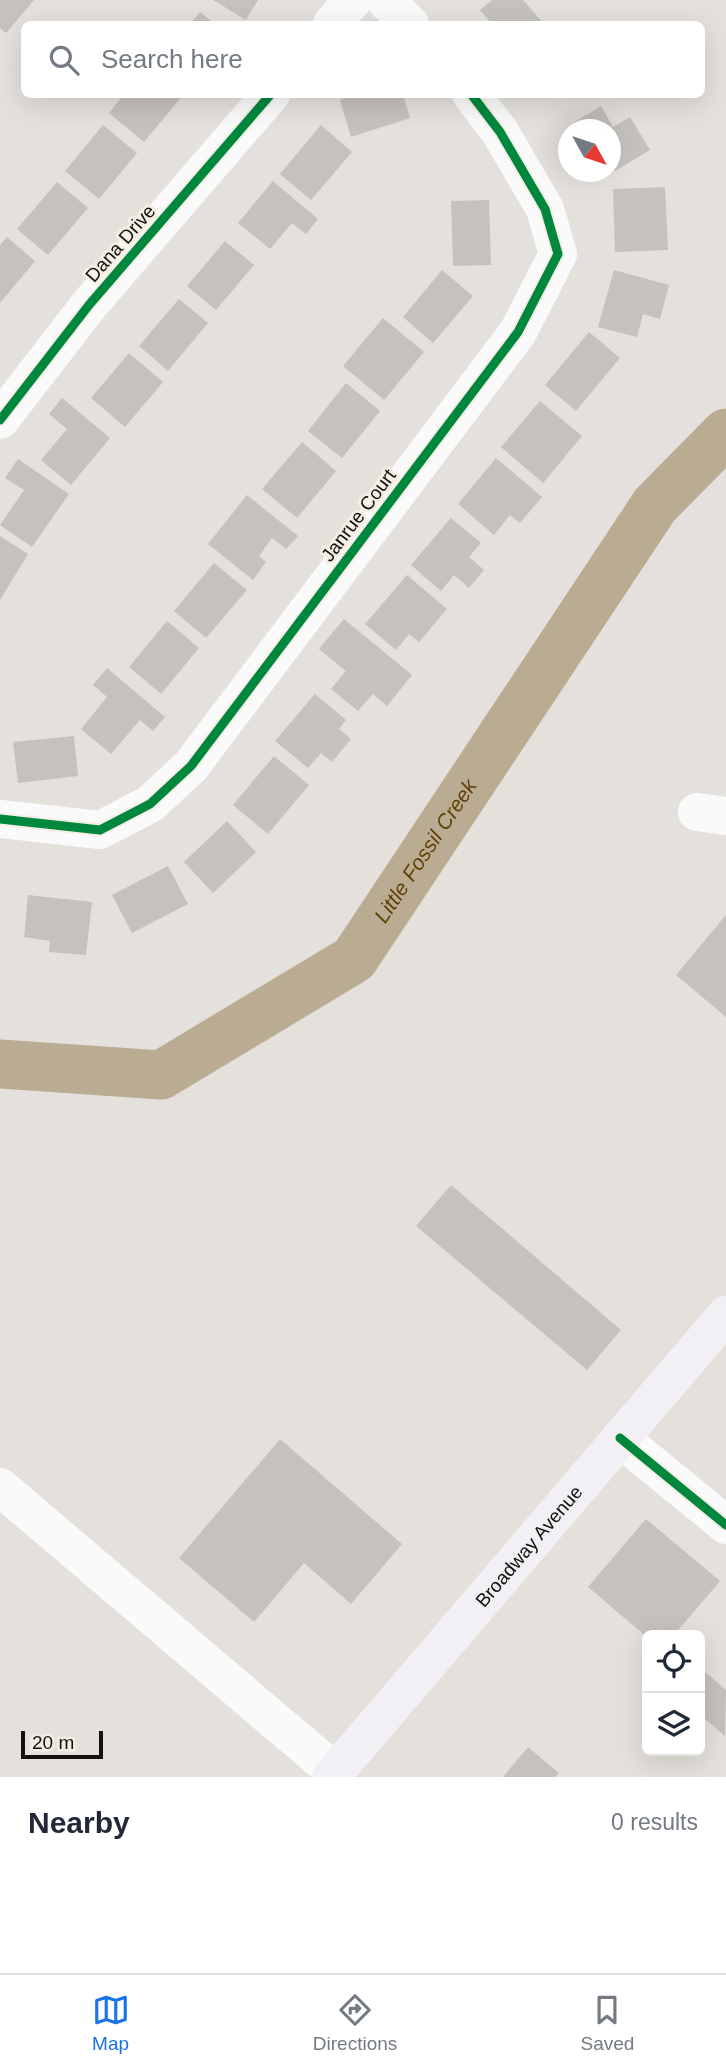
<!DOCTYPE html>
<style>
:root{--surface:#fff;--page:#f2f2f3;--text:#1f2937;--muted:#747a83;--line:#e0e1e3;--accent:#1a73e8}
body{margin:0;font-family:Arial,sans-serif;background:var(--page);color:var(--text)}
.controls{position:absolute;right:21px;bottom:21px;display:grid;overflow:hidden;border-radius:10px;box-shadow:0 7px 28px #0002}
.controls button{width:63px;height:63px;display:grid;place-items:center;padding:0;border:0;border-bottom:2px solid var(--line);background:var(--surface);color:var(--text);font:35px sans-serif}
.compass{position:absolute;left:558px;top:119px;width:63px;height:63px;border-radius:50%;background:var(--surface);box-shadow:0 7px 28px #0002;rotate:130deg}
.scale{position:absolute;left:21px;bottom:18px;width:82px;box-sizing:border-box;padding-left:7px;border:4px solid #13110d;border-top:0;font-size:19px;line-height:24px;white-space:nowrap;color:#13110d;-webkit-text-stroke:5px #f5eee4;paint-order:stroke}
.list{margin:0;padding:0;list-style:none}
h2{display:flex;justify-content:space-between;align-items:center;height:91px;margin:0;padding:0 28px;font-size:30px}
h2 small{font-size:23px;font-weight:400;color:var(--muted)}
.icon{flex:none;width:38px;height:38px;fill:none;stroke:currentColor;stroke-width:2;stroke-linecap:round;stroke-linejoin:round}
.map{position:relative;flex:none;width:726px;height:1777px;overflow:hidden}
.search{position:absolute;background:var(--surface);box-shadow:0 7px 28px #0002;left:21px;right:21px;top:21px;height:77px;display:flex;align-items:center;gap:18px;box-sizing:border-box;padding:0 24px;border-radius:10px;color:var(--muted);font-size:26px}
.sheet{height:196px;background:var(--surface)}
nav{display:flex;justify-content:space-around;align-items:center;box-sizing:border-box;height:98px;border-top:2px solid var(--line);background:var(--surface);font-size:19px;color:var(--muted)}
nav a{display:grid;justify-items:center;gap:4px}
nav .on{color:var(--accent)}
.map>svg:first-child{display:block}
</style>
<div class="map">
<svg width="726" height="1777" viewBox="0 0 726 1777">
<rect width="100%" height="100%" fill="#e4e0db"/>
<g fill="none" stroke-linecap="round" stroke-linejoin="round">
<!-- river -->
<path stroke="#baab93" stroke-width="49" id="s1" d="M 0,1064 L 161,1075 L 354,959 L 655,505 L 726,433"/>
</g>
<!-- building -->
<g fill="#c5c2be">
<path d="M 0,0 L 34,0 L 6,33 L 0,28 Z"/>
<path d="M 213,0 L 258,0 L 246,20 Z"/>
<path d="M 492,0 L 523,0 L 544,24 L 492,24 L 480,10 Z"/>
<path d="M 200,12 L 215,24 L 190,24 Z"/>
<path d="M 124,94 L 184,94 L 144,142 L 109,113 Z"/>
<path d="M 357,94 L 403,94 L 410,118 L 351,137 L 340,100 Z"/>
<path d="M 601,106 L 613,127 L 630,117 L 650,150 L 605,177 L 602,172 L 610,172 L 610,130 L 577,130 L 573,123 Z"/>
<path d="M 103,125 L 137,153 L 99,199 L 65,171 Z"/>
<path d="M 321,125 L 352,152 L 311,200 L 280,174 Z"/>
<path d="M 273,181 L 318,219 L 306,234 L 292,223 L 270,249 L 238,223 Z"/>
<path d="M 57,182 L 88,208 L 48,255 L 17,229 Z"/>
<path d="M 665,187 L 668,250 L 615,252 L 613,189 Z"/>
<path d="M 489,200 L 491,265 L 453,266 L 451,201 Z"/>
<path d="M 7,237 L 35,261 L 0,303 L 0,245 Z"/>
<path d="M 225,241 L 254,265 L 216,310 L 187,286 Z"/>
<path d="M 442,270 L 473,296 L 433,343 L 403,317 Z"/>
<path d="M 614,270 L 669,285 L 660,319 L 643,314 L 637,337 L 598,327 Z"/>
<path d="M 179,299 L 208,323 L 168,371 L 139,346 Z"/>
<path d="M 383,318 L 424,352 L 384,400 L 343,366 Z"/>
<path d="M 589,332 L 620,358 L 576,411 L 545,385 Z"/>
<path d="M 129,353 L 163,382 L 125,427 L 91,398 Z"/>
<path d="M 346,383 L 380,411 L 342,458 L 308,431 Z"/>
<path d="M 62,398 L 110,438 L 71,485 L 41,460 L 67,429 L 49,414 Z"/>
<path d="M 540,401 L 582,436 L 543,483 L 501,447 Z"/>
<path d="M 302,442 L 336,471 L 297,518 L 262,489 Z"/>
<path d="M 496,458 L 542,497 L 520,523 L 510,515 L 494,535 L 458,504 Z"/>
<path d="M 18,459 L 69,494 L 32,547 L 0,525 L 24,490 L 5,478 Z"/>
<path d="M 247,495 L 298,536 L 286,549 L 272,538 L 259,556 L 266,562 L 253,580 L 208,544 Z"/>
<path d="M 451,518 L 481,543 L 469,557 L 484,570 L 469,588 L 454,575 L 441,591 L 411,565 Z"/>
<path d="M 0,536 L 28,554 L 0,600 Z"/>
<path d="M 214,563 L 247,590 L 206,638 L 174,611 Z"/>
<path d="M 407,575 L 447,609 L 419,642 L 409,634 L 396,650 L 365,624 Z"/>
<path d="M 344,619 L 412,675 L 387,706 L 373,694 L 358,711 L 331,689 L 346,671 L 319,649 Z"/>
<path d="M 167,621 L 199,648 L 161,694 L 129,667 Z"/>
<path d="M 107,668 L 165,717 L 153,731 L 140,720 L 111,754 L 81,729 L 107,697 L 93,685 Z"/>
<path d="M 315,694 L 346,720 L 339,729 L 351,739 L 332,762 L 321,753 L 308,768 L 275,741 Z"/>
<path d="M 74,736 L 78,776 L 18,783 L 13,742 Z"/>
<path d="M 274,756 L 309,785 L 268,834 L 233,805 Z"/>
<path d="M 227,821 L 256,852 L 213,893 L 184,862 Z"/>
<path d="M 168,866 L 188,904 L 132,933 L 112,895 Z"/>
<path d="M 28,895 L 92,902 L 86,955 L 49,952 L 50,941 L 24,937 Z"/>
<path d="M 726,915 L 726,1017 L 676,975 Z"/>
<path d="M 451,1185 L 621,1330 L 587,1370 L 416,1226 Z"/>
<path d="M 280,1439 L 402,1544 L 351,1604 L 304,1563 L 254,1622 L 179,1558 Z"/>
<path d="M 646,1519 L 720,1581 L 674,1635 L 647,1635 L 647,1637 L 588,1587 Z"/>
<path d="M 704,1671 L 726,1690 L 725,1736 L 700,1715 L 700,1676 Z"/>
<path d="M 528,1747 L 559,1773 L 555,1777 L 503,1777 Z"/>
</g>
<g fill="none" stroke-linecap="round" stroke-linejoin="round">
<!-- minor -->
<g stroke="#fbfafa" stroke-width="38">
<path d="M 385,0 L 410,24"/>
<path d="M 332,24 L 353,0"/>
<path d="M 0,420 L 89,305 L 271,94"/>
<path d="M 697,812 L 726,816"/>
<path d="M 0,819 L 100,830 L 150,804 L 191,766 L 518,332 L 558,254 L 545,209 L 500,132 L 471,94"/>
<path d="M 620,1438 L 726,1525"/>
<path d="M 0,1487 L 335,1772"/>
</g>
<!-- major -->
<path stroke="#f2f0f4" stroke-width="38" id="s2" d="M 331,1777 L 726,1315"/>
<defs>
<g id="cycleway">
<path d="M 0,420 L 89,305 L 271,94"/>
<path d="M 0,819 L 100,830 L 150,804 L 191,766 L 518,332 L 558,254 L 545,209 L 500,132 L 471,94"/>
<path d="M 620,1438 L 726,1525"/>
</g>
</defs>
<!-- cycleway casing -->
<use href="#cycleway" stroke="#f5eee4" stroke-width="13"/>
<!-- cycleway -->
<use href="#cycleway" stroke="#00873e" stroke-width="9"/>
</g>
<g text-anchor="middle" stroke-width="6" stroke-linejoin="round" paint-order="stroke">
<!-- street labels -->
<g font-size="19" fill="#13110d" stroke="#f5eee4">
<text transform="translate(120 243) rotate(-49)" y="7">Dana Drive</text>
<text transform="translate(358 515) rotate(-53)" y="7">Janrue Court</text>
<text dy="7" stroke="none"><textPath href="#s2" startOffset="304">Broadway Avenue</textPath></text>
</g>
<!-- water labels -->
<g font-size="21" font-style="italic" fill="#5f4205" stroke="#f5eee4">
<text dy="7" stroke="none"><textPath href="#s1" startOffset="516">Little Fossil Creek</textPath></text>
</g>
</g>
</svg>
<div class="controls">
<button><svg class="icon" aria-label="locate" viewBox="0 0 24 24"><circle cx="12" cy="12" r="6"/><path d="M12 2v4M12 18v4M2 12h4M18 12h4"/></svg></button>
<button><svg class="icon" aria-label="layers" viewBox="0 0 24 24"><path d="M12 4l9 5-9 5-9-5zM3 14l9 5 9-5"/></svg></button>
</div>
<svg class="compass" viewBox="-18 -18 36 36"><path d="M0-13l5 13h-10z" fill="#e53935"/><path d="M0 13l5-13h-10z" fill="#747a83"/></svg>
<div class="scale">20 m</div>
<div class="search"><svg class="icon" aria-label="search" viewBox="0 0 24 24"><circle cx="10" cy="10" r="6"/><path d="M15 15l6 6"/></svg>Search here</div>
</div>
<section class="sheet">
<h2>Nearby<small>0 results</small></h2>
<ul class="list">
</ul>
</section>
<nav>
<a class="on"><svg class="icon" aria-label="map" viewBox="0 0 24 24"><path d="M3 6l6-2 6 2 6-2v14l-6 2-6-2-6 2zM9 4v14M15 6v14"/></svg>Map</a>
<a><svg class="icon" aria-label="directions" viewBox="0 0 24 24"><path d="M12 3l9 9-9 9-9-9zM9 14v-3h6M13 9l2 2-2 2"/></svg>Directions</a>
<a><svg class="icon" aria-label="saved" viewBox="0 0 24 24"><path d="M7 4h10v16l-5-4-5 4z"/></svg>Saved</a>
</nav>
